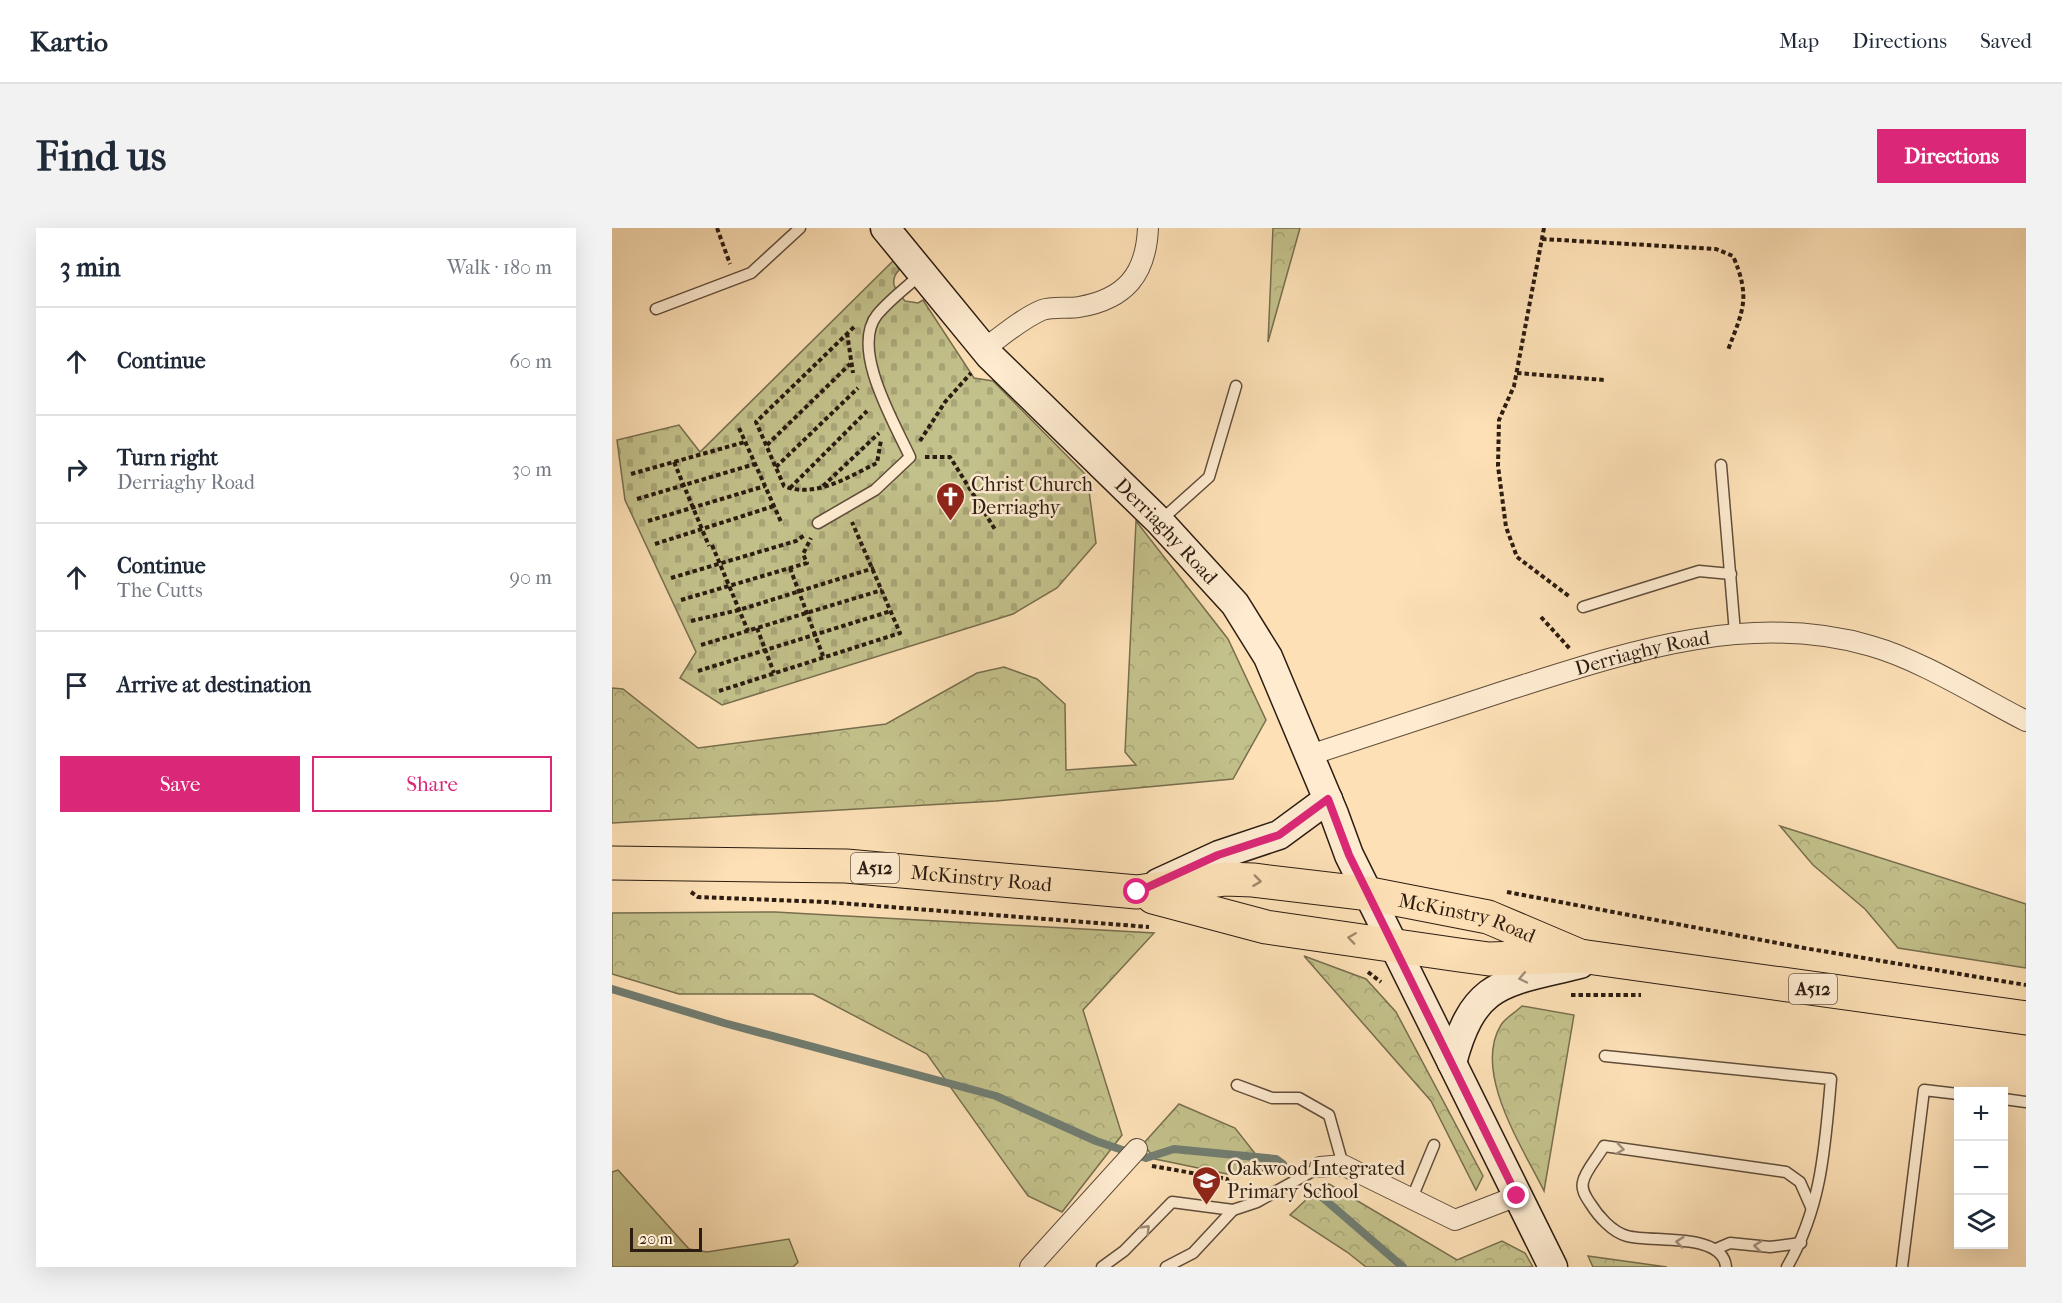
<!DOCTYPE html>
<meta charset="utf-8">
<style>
:root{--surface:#fff;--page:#f2f2f3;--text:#1f2937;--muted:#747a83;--line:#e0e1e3;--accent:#db2777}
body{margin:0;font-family:"IM FELL French Canon",serif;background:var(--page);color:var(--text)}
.controls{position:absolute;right:18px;bottom:18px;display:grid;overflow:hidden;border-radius:0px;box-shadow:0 6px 24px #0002}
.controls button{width:54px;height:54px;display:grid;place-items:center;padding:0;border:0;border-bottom:2px solid var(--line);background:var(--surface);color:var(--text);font:30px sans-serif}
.scale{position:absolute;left:18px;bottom:15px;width:72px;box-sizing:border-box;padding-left:6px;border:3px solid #2c1c11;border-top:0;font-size:16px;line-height:21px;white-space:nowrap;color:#2c1c11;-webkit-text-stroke:4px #feebd0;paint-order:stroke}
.stop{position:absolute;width:18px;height:18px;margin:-14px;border:4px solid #db2777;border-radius:50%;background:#fff}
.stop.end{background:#db2777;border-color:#fff;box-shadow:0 2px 6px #0008}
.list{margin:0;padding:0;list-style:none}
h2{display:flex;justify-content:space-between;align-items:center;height:78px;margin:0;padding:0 24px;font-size:26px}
h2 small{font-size:20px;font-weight:400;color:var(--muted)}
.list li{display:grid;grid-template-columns:39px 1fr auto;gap:18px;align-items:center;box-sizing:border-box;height:108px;padding:0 24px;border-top:2px solid var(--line)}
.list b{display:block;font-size:22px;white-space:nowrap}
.list p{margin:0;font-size:20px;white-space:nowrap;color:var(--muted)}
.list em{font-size:20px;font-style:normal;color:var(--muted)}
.actions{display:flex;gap:12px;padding:18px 24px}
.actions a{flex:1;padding:14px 0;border:2px solid var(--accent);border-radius:0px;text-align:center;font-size:21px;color:var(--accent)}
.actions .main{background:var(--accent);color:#fff}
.icon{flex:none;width:33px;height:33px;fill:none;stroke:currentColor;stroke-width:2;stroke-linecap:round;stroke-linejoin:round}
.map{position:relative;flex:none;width:1414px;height:1039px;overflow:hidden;border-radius:0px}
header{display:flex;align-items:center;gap:36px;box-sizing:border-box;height:84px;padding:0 30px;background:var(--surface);border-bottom:2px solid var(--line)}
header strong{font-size:28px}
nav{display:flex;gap:33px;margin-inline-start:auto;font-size:21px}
.intro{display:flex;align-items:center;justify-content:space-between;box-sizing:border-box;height:144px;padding:0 36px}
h1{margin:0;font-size:42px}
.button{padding:15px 27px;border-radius:0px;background:var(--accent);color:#fff;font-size:21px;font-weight:700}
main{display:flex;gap:36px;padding:0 36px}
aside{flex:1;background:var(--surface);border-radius:0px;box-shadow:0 6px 24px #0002}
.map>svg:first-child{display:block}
</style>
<header>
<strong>Kartio</strong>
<nav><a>Map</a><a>Directions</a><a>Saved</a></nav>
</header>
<div class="intro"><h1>Find us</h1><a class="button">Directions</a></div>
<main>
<aside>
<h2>3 min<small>Walk · 180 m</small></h2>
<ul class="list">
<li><svg class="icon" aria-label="ahead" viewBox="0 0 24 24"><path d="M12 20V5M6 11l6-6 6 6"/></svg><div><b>Continue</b></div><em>60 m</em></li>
<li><svg class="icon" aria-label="right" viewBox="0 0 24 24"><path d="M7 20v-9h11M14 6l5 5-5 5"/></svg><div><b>Turn right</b><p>Derriaghy Road</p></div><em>30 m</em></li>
<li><svg class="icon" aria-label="ahead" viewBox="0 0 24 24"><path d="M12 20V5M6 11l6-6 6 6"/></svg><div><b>Continue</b><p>The Cutts</p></div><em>90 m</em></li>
<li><svg class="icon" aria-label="arrive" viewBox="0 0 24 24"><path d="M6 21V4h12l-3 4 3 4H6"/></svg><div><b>Arrive at destination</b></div></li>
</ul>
<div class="actions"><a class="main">Save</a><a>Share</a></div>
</aside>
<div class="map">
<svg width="1414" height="1039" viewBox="0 0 1414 1039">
<defs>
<pattern id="forest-crowns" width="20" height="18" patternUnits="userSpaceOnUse" patternTransform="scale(1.5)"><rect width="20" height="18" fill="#c3c18b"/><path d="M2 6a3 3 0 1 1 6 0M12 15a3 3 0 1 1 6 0" fill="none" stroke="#a8a577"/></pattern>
<pattern id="cemetery-stones" width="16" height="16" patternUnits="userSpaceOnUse" patternTransform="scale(1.5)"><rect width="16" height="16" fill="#c3c18b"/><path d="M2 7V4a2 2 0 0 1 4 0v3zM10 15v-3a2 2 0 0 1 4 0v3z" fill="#a8a577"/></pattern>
</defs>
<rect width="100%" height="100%" fill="#fde0b6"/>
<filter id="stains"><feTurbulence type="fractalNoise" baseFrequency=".00333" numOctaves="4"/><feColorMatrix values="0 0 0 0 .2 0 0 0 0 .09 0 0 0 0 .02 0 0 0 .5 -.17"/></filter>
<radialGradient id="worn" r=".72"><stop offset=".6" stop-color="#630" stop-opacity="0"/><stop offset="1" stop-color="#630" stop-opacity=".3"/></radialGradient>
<!-- grass -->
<path fill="#c3c18b" stroke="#786e4e" stroke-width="1.5" d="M 6,942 L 77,1021 L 95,1024 L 177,1011 L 186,1034 L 181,1039 L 0,1039 L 0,944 Z"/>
<!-- forest -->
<g fill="url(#forest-crowns)" stroke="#786e4e" stroke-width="1.5">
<path d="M 661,0 L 688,0 L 656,114 Z"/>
<path d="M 524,293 L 616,411 L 654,492 L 621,551 L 384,573 L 0,595 L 0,460 L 11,461 L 86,520 L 274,496 L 365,445 L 392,439 L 425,451 L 453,476 L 454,542 L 524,537 L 513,524 Z"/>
<path d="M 1168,598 L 1414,676 L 1414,740 L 1286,720 L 1253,681 L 1201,637 Z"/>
<path d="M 163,684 L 542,705 L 471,782 L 510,907 L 450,984 L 416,968 L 315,826 L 201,766 L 67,766 L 0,746 L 0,685 Z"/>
<path d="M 692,728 L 754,751 L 784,784 L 871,948 L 864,962 L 819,873 Z"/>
<path d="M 910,778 L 962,787 L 932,963 C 911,920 860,844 889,797 C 893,790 904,784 910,778 Z"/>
<path d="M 567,876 L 623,900 L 656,942 L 620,947 L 543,931 L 531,916 Z"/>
<path d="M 717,956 L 845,1032 L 890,1013 L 913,1025 L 921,1039 L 754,1039 L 735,1024 L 678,987 L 698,968 Z"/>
<path d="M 976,1028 L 1055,1039 L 981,1039 Z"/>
</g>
<!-- cemetery -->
<path fill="url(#cemetery-stones)" stroke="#786e4e" stroke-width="1.5" d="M 282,32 L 287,42 C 276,54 284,63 293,73 L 306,75 L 311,72 L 362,150 L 381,153 L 475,248 L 484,315 L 445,360 L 401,386 L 110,477 L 68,450 L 84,424 L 13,272 L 5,212 L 67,197 L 88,224 Z"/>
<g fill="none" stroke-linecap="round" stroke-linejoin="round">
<!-- stream -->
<g stroke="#717d71" stroke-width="8">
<path d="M 0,761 L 112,795 L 384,868 L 484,913 L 534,930 L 562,921 L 664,931 L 671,936"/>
<path d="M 703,963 L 791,1039"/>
</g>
<defs>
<g id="lane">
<path d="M 44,81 L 139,45 L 188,0"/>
<path d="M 1109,237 L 1123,405"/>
<path d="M 548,293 L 597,249 L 624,158"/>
<path d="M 206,295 L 263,262 L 298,229 C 283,196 238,121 265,87 C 277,72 295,59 309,46"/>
<path d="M 971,379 L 1087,343 L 1119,346"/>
<path d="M 993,828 L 1219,851 C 1213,918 1210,979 1175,1039"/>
<path d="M 625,857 L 660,870 L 687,870 L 717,887 L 731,937"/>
<path d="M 1392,871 L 1414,874"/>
<path d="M 800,970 L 822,917"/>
<path d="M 1104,1021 L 1118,1015 L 1158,1019 L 1189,1015"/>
<path d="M 490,1039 L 512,1023 L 560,974 L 621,982 L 645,974 L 708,939"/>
<path d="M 554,1039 L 581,1025 L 621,982"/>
<path d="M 1114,1039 C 1111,1004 1040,1015 1015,1008 C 1000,1004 986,988 978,975 C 974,969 969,962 971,954 C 973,943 986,929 992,918 L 1174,944 L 1188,954 L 1199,979"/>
<path d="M 1290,1039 L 1312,862 L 1346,866"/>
</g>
<g id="street">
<path d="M 372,121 C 390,108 409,91 430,82 C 441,78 456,81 467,79 C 514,71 534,46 536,0"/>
<path id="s1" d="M 698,527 C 764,505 830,484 896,462 C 1013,425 1136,382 1259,418 C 1309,432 1367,469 1414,493"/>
<path d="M 708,939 L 731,937 L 843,992 L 905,968"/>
<path d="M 418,1039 L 525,921"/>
</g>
<g id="secondary">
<path id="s2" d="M 273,0 L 378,128 L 548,294 L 623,376 L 656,429 L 722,586 L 737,627 L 941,1039"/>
<path d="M 546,655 L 607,627 L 667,607 L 716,571"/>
<path d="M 840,835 C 862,751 893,755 968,736"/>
</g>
<g id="highway">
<path id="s3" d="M 0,635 L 234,638 L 525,664 L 613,651 L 641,652 L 758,666 L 876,689 L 968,728"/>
<path d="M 541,669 L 654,699 L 847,727 L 877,731 L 968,728 L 1414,790"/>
</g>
</defs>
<!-- lane casing -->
<use href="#lane" stroke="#604d3a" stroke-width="13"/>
<!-- street casing -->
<use href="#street" stroke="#604d3a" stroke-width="22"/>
<!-- secondary casing -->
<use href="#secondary" stroke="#2c1c11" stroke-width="31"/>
<!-- highway casing -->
<use href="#highway" stroke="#2c1c11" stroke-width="35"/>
<!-- path -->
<g stroke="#2c1c11" stroke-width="4" stroke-dasharray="4.5 3" stroke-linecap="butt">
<path d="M 105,0 L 118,36"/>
<path d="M 932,0 L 902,158 L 887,192 L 886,238 L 894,299 L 905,329 L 958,369"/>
<path d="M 930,11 L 1104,21 L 1121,28 C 1139,70 1131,82 1116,122"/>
<path d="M 242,99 L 144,194 L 172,258 C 203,271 238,248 265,235 L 269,212"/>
<path d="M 235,105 L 241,145"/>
<path d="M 905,145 L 992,152"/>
<path d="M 127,200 L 170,296"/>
<path d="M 308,213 L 333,174 L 359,145"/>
<path d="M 155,217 L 238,136"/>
<path d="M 313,229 L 338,229 L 384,303"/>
<path d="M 62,234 L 97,318"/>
<path d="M 164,239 L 246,160"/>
<path d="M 19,246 L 133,214"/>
<path d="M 211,258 L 267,205"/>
<path d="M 178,260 L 255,183"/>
<path d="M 25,271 L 143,236"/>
<path d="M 36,293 L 153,258"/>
<path d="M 43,316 L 162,278"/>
<path d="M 100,317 L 136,403"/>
<path d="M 178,340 L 211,428"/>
<path d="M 59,350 L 184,313 L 194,306"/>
<path d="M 69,372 L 195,335 L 191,326 L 199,310"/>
<path d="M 929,389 L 959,422"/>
<path d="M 79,393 L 127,382 L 262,340"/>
<path d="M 145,400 L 162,445"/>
<path d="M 89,417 L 270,362"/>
<path d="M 86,443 L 279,383"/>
<path d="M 107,463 L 288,405 L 240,294"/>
<path d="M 79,664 L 86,669 L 214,674 L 537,699"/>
<path d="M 895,664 L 1192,720 L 1414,757"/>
<path d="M 756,744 L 769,754"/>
<path d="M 959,767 L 1029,767"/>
<path d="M 540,938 L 615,951 L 620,965"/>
</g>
<!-- lane -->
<use href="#lane" stroke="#feebd0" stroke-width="10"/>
<!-- street -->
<use href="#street" stroke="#feebd0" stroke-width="20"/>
<!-- secondary -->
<use href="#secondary" stroke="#feebd0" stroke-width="28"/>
<!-- highway -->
<use href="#highway" stroke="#fde0b6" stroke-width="33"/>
</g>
<!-- one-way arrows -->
<defs><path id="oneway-chevron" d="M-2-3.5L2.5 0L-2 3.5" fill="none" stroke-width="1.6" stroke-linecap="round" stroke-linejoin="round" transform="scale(1.5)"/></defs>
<g stroke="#9f886c">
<use href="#oneway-chevron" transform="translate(645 653) rotate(7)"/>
<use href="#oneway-chevron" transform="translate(740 710) rotate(-172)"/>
</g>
<g stroke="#a08e7a">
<use href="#oneway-chevron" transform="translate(911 750) rotate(168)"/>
<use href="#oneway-chevron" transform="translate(1008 921) rotate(8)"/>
<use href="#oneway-chevron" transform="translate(534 1001) rotate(-46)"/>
<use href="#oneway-chevron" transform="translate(1068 1014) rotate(-174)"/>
<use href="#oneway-chevron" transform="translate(1146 1018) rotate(-174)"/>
</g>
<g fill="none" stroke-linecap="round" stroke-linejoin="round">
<!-- route -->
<path stroke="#db2777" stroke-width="8" d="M 525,664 L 606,627 L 667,607 L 716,571 L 737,627 L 905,968"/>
</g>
<!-- icons -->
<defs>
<symbol id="church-pin" viewBox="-11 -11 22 30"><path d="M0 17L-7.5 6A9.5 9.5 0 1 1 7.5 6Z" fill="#8f2418" stroke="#feebd0"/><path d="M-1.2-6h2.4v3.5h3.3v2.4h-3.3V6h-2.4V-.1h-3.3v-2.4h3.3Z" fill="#fff"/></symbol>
<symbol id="school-pin" viewBox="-11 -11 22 30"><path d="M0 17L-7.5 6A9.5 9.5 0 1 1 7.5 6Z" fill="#8f2418" stroke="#feebd0"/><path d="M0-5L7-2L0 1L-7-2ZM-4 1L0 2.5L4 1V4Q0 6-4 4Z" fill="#fff"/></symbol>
</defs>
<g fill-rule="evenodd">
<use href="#church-pin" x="322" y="252" width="33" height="45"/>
<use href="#school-pin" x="578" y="936" width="33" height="45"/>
</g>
<g text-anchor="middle" stroke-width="5" stroke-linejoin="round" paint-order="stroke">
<!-- shield labels -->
<g fill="#feebd0" stroke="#6b5a4a" stroke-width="1.5">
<rect x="239" y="625" width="48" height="30" rx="4.5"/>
<rect x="1177" y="746" width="48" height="30" rx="4.5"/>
</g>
<g font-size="18" font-weight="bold" fill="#2c1c11">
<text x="263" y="646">A512</text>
<text x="1201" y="767">A512</text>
</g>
<!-- poi labels -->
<g font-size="20" fill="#2c1c11" stroke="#feebd0" text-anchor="start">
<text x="359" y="263">Christ Church<tspan x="359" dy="23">Derriaghy</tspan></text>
<text x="615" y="947">Oakwood Integrated<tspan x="615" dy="23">Primary School</tspan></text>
</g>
<!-- street labels -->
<g font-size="20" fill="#2c1c11" stroke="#feebd0">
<text dy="7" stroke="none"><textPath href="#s2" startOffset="414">Derriaghy Road</textPath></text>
<text dy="7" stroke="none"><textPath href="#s1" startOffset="348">Derriaghy Road</textPath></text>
<text dy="7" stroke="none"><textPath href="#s3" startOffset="370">McKinstry Road</textPath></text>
<text dy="7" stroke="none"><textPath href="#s3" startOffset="861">McKinstry Road</textPath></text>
</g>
</g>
<rect width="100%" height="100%" filter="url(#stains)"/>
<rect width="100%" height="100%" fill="url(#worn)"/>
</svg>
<div class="controls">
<button>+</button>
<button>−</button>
<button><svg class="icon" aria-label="layers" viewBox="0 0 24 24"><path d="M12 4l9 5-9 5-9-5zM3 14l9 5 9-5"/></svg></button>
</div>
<div class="scale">20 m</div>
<div class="stop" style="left:525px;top:664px"></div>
<div class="stop end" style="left:905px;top:968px"></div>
</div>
</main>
